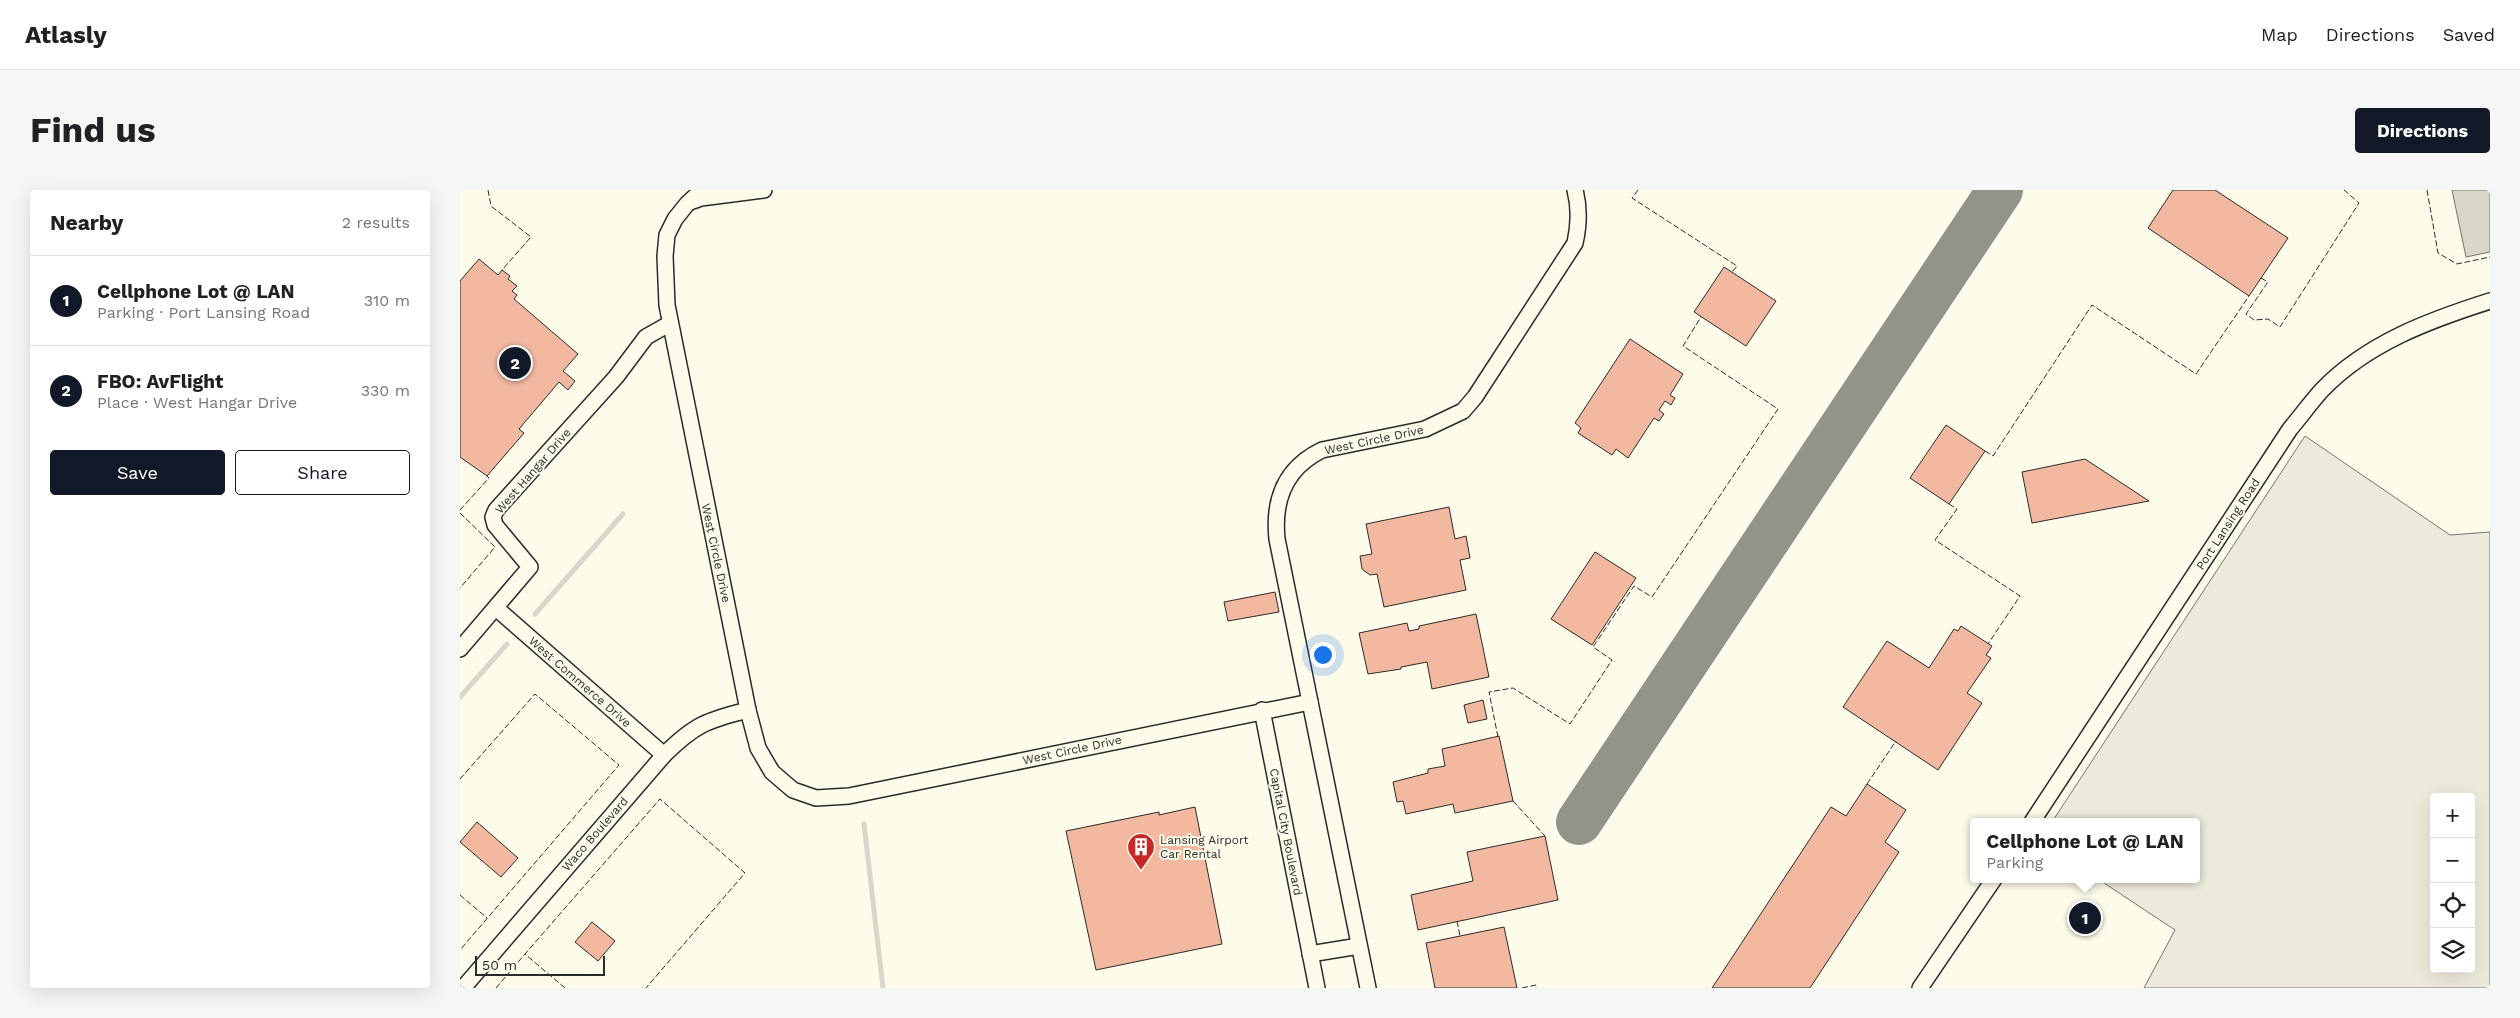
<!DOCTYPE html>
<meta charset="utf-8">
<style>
:root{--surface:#fff;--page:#f6f6f6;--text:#202124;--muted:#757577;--line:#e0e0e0;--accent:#111827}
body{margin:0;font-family:"Work Sans",sans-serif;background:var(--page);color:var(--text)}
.controls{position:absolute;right:15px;bottom:15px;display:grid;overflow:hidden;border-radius:5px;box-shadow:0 5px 20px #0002}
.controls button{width:45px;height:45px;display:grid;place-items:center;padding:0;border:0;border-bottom:1px solid var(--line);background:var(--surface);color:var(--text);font:25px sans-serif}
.scale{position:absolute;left:15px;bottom:12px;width:130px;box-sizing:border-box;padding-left:5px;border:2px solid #2b2b2b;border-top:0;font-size:14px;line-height:18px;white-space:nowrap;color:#2b2b2b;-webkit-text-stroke:4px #fdfbea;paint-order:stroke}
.you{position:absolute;left:862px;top:464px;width:18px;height:18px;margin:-12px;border:4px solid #fff;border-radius:50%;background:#1a73e8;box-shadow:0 0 0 8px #1a73e833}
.badge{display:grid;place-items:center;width:32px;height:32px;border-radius:50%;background:var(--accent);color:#fff;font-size:16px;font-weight:700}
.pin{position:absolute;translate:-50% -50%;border:2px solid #fff;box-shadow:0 1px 5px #0006}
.popup{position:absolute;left:1510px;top:628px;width:230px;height:65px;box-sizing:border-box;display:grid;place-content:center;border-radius:5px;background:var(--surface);filter:drop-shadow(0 1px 4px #0005);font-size:16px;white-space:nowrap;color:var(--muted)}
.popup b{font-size:19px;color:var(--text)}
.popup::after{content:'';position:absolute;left:50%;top:100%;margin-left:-10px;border:10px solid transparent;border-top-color:var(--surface)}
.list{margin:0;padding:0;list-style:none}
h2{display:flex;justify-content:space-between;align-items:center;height:65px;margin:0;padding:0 20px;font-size:21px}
h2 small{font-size:16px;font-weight:400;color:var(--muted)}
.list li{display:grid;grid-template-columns:32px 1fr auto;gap:15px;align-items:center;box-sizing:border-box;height:90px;padding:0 20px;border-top:1px solid var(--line)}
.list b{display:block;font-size:19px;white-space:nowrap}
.list p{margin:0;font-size:16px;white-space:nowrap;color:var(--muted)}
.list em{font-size:16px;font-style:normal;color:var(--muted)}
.actions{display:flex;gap:10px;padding:15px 20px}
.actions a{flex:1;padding:11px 0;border:1px solid var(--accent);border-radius:5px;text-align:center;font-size:18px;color:var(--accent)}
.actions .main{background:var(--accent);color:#fff}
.icon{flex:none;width:28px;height:28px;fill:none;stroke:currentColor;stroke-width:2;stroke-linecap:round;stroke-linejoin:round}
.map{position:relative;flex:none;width:2030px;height:798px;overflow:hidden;border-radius:5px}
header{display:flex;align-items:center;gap:30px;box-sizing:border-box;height:70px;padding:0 25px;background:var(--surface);border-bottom:1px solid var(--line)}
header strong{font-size:24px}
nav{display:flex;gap:28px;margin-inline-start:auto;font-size:18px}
.intro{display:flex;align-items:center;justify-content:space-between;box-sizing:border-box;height:120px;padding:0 30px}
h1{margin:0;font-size:35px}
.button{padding:12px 22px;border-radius:5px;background:var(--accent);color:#fff;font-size:18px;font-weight:700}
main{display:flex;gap:30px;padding:0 30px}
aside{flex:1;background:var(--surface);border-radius:5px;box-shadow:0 5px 20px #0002}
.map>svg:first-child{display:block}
</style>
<header>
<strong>Atlasly</strong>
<nav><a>Map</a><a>Directions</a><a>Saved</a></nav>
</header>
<div class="intro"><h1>Find us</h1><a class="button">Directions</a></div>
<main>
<aside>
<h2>Nearby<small>2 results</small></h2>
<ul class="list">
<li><span class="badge">1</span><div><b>Cellphone Lot @ LAN</b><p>Parking · Port Lansing Road</p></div><em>310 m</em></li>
<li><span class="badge">2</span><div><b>FBO: AvFlight</b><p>Place · West Hangar Drive</p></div><em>330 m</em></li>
</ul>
<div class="actions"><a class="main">Save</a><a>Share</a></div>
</aside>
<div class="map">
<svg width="2030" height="798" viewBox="0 0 2030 798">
<rect width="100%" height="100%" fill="#fdfbea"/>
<!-- green -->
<path fill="#ecebdb" stroke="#74746e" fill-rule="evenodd" d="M 1845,246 L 1990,345 L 2030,342 L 2030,798 L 1684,798 L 1715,740 L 1638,689 L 1736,689 L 1736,632 L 1592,632 ZM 1974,607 L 2011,607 L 2011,779 L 1974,779 Z"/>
<!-- water -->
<path fill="#d8d7c9" stroke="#74746e" d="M 1992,0 L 2030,0 L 2030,62 L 2006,67 Z"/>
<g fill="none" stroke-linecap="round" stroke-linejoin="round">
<!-- stream -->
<g stroke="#d8d7c9" stroke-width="5">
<path d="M 75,424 L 163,324"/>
<path d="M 0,507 L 47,454"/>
<path d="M 404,634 L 423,798"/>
</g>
<!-- taxiway -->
<path stroke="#94938a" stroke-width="46" d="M 1119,632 L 1540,0"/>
</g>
<!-- building -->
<g fill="#f2b8a0" stroke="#2b2b2b">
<path d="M 1713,0 L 1755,0 L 1828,48 L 1789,106 L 1688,38 Z"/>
<path d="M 19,69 L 38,85 L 42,80 L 50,86 L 48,89 L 57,96 L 52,101 L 57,105 L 54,109 L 118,164 L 103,181 L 115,191 L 108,200 L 99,192 L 59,239 L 64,243 L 27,286 L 0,267 L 0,91 Z"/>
<path d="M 1264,77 L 1316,111 L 1286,156 L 1234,122 Z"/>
<path d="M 1170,149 L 1223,184 L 1210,205 L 1215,208 L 1211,215 L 1205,211 L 1199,220 L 1204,224 L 1199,231 L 1194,228 L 1168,268 L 1156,259 L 1152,265 L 1118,243 L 1121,238 L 1115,233 Z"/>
<path d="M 1486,235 L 1525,261 L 1489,314 L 1450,288 Z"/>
<path d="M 1625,269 L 1689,311 L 1572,333 L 1562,282 Z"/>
<path d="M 989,317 L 995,349 L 1006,346 L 1010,368 L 1000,370 L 1006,400 L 924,417 L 917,384 L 910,385 L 902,379 L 900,366 L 912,364 L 906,334 Z"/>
<path d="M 1135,362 L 1176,388 L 1132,455 L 1091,429 Z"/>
<path d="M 815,402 L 819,422 L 768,431 L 764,412 Z"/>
<path d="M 1016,424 L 1029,487 L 972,499 L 967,472 L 941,477 L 941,479 L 908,484 L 899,443 L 947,433 L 949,441 L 959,439 L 959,436 Z"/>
<path d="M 1501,436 L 1532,456 L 1526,465 L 1531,468 L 1507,503 L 1522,513 L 1478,580 L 1383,517 L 1427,451 L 1469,478 L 1494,439 L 1498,441 Z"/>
<path d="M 1023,510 L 1027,529 L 1008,533 L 1004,515 Z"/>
<path d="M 1039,546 L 1053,611 L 995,623 L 993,614 L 946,624 L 943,611 L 937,612 L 933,592 L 968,583 L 968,579 L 985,576 L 982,559 Z"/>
<path d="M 1407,594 L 1446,620 L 1425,652 L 1439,662 L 1350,798 L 1252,798 L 1371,617 L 1386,626 Z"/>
<path d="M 735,617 L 762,754 L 636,780 L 606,641 L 699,622 L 699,625 Z"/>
<path d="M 17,632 L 58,668 L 41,687 L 0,652 Z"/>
<path d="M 1085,646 L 1098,710 L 958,740 L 951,705 L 1013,691 L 1007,662 Z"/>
<path d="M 132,732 L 155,751 L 138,771 L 115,752 Z"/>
<path d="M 1044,737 L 1057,798 L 975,798 L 966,753 Z"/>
</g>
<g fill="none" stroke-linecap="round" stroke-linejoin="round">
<defs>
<g id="street">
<path d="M 242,0 L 227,14 L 215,29 L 207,45 L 205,66 L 207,115 L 288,520 L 298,558 L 312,582 L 333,600 L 356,608 L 389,606 L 850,512"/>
<path d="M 230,12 L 241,8 L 304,0"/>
<path d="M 36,418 L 204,565"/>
<path d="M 0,459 L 70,377 L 35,335 L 33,327 L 36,320 L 156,187 L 186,147 L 209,134"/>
<path d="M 802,520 L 857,798"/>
<path d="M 1572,632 L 1830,239 C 1841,226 1851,212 1862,200 C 1907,153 1970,130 2030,111"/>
<path d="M 850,764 L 899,756"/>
<path d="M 3,798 L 204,565 C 234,535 247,530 288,520"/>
<path d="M 908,798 L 817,349 C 813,310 825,278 862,260 L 965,239 L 1003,221 L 1015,207 L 1115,53 C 1119,35 1120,19 1115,0"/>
<path d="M 1460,798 L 1534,689"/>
</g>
</defs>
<!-- street casing -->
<use href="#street" stroke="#2b2b2b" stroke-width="18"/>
<!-- street -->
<use href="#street" stroke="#fdfbea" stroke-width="15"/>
<!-- fence -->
<g stroke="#2b2b2b" stroke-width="1" stroke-dasharray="6 2.5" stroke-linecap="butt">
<path d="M 28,0 L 31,16 L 71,47 L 42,80"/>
<path d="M 1178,0 L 1172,8 L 1277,76 L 1272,82"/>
<path d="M 1967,0 L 1978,63 L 1997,74 L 2030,67"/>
<path d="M 1801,88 L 1808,92 L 1786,124 L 1794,130 L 1808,129 L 1820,137 L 1899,13 L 1884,0"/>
<path d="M 1525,261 L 1533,266 L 1632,115 L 1736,184 L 1789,106"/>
<path d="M 1489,314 L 1497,319 L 1475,350 L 1560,406 L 1528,454"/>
<path d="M 0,320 L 29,288 L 27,286"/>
<path d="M 0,323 L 35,357 L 0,398"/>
<path d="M 1038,547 L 1029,502 L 1053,498 L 1110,534 L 1152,470 L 1133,457 L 1174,396 L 1192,407 L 1318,219 L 1223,156 L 1241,127"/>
<path d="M 0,589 L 75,504 L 159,575 L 0,760"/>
<path d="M 1407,594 L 1436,551"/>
<path d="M 1053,611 L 1085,646"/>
<path d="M 0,705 L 27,728"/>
<path d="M 997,731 L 1000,746"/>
<path d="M 36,798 L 65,764"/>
<path d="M 105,798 L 65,764 L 200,609 L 285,683 L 186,798"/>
<path d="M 1062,798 L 1076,795 L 1076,798"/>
</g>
</g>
<!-- icons -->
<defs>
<symbol id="building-pin" viewBox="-11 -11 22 30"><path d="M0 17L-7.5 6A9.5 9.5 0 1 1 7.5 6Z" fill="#c62828" stroke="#fdfbea"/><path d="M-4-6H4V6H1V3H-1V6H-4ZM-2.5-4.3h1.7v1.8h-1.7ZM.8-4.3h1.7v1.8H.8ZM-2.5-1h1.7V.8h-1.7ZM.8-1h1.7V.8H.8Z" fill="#fff"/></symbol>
</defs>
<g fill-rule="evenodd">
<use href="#building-pin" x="665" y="641" width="32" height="43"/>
</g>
<g text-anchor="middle" stroke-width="4" stroke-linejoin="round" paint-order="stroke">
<!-- street labels -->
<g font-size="12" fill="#2b2b2b" stroke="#fdfbea">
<text transform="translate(914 250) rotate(-12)" y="4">West Circle Drive</text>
<text transform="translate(73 281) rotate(-49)" y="4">West Hangar Drive</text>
<text transform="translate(1768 334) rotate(-57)" y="4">Port Lansing Road</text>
<text transform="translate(256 363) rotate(78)" y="4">West Circle Drive</text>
<text transform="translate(120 492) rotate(41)" y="4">West Commerce Drive</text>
<text transform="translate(612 560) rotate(-12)" y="4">West Circle Drive</text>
<text transform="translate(826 642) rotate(79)" y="4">Capital City Boulevard</text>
<text transform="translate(135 644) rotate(-49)" y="4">Waco Boulevard</text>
</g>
<!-- poi labels -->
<g font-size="12" fill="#2b2b2b" stroke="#fdfbea" text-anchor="start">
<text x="700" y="654">Lansing Airport<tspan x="700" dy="14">Car Rental</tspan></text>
</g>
</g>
</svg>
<div class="controls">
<button>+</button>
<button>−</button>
<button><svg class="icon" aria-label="locate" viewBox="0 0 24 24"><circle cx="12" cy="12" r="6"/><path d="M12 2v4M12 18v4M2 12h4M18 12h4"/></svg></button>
<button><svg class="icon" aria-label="layers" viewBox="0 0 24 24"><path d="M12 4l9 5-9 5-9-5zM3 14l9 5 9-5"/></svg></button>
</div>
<div class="scale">50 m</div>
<div class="you"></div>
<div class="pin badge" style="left:1625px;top:728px">1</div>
<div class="popup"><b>Cellphone Lot @ LAN</b>Parking</div>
<div class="pin badge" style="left:55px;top:173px">2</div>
</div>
</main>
